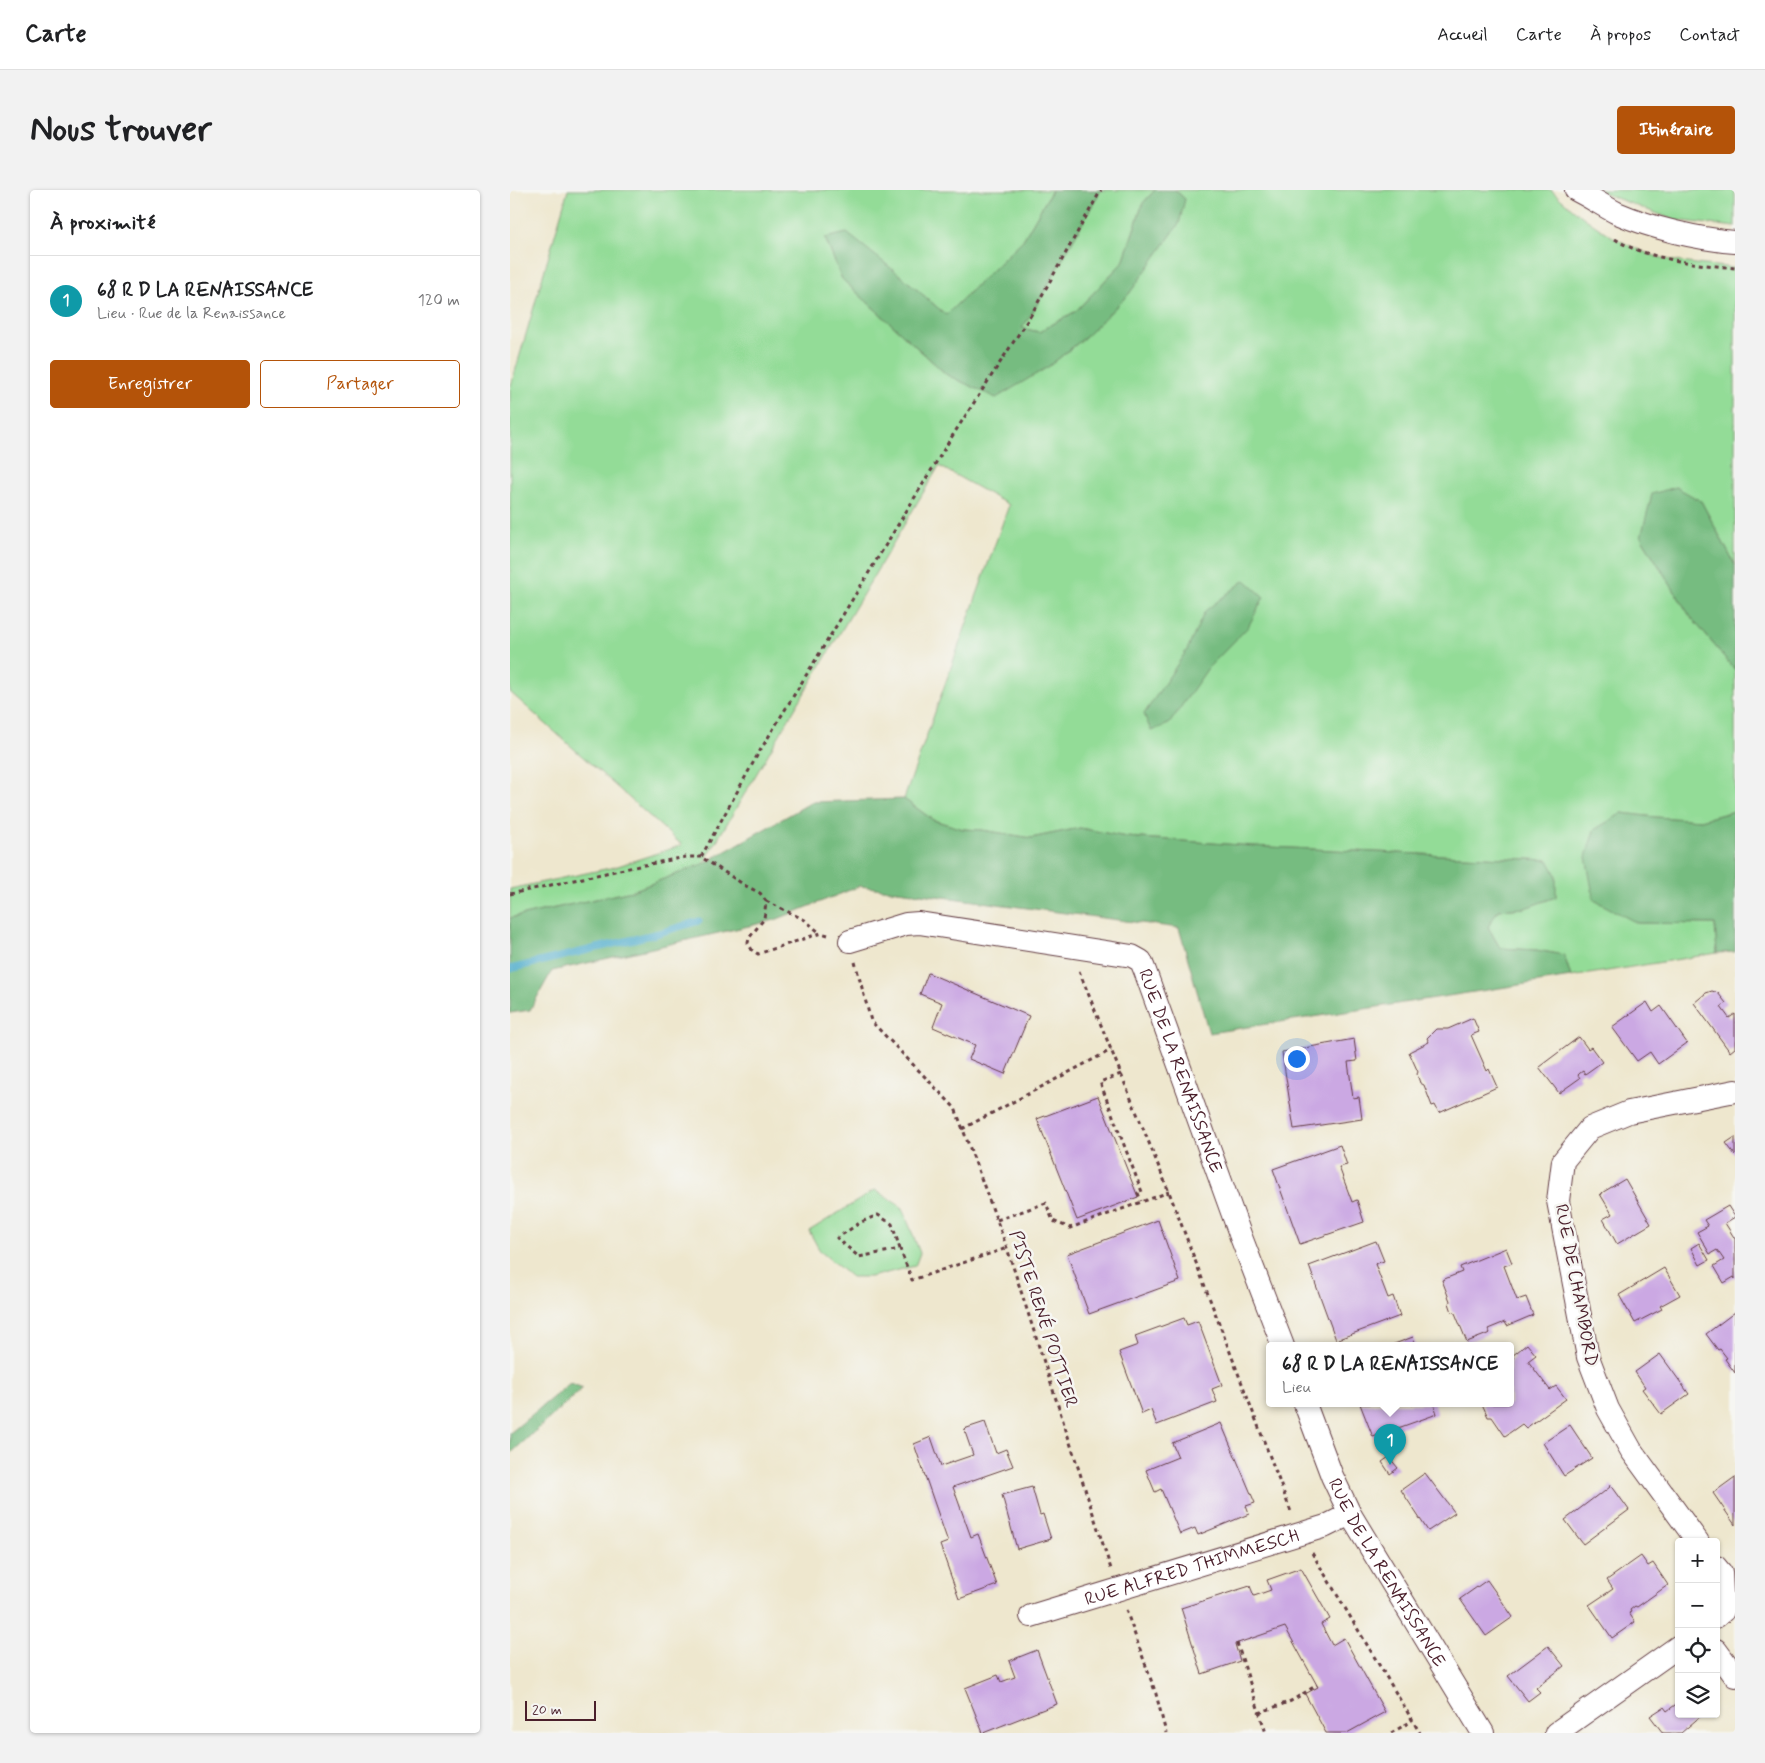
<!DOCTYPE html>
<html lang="fr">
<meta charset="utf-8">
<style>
:root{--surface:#fff;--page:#f2f2f2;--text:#202124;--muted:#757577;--line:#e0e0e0;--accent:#b45309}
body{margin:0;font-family:Mynerve,sans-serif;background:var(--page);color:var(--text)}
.controls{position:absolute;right:15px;bottom:15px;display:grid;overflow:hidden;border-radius:5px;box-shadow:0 1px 4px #0004}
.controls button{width:45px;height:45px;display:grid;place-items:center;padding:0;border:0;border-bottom:1px solid var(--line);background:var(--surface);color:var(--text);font:25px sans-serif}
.scale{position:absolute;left:15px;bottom:12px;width:71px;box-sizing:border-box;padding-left:5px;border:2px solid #4a1f2b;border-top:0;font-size:14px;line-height:18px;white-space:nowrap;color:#4a1f2b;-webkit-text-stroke:4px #f6f6f2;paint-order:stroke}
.you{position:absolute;left:786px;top:868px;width:18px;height:18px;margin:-12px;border:4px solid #fff;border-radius:50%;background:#1a73e8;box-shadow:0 0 0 8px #1a73e833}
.badge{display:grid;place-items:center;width:32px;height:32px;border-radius:50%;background:var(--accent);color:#fff;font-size:16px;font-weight:700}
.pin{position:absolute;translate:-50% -41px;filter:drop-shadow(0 1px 2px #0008)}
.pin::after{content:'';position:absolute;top:26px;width:18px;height:15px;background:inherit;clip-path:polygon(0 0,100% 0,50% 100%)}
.popup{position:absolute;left:756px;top:1152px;width:248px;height:65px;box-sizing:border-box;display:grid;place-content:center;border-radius:5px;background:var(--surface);filter:drop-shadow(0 1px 4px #0005);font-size:16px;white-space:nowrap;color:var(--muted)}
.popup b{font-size:19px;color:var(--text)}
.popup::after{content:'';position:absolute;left:50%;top:100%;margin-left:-10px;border:10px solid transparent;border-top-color:var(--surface)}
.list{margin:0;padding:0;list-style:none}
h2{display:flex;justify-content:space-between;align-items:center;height:65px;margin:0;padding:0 20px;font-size:21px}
h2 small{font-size:16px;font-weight:400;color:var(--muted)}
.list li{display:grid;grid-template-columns:32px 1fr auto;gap:15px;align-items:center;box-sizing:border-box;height:90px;padding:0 20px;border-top:1px solid var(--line)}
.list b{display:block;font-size:19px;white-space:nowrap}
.list p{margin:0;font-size:16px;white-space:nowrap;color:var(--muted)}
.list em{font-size:16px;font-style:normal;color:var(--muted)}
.actions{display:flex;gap:10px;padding:15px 20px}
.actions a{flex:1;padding:11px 0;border:1px solid var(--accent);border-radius:5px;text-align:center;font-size:18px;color:var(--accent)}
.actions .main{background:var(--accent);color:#fff}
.icon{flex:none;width:28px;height:28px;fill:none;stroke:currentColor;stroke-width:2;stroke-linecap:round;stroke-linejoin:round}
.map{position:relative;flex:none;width:1225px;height:1543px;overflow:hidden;border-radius:5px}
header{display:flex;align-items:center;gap:30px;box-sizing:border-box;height:70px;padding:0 25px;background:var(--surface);border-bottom:1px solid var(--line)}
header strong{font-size:24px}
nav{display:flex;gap:28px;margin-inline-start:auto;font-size:18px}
.intro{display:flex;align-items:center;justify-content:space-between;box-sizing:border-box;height:120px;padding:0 30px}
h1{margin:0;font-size:35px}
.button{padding:12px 22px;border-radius:5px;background:var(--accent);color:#fff;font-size:18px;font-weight:700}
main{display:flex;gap:30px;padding:0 30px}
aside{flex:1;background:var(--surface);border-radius:5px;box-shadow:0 1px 4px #0004}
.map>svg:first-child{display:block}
</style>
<header>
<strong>Carte</strong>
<nav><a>Accueil</a><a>Carte</a><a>À propos</a><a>Contact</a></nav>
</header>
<div class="intro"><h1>Nous trouver</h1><a class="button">Itinéraire</a></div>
<main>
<aside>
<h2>À proximité<small></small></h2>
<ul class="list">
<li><span class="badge" style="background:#0f9aa8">1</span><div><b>68 R D LA RENAISSANCE</b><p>Lieu · Rue de la Renaissance</p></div><em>120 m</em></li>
</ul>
<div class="actions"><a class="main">Enregistrer</a><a>Partager</a></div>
</aside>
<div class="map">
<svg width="1225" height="1543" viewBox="0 0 1225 1543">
<rect width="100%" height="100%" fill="#f6f6f2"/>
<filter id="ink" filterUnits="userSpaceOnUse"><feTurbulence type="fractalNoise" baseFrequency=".02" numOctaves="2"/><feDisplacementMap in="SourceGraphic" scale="10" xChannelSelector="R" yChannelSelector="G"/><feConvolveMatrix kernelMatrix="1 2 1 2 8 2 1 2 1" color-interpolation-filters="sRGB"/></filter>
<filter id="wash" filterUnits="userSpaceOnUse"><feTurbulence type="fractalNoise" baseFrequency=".0096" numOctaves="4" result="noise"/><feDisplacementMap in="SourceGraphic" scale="20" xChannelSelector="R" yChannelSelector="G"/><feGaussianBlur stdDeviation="1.12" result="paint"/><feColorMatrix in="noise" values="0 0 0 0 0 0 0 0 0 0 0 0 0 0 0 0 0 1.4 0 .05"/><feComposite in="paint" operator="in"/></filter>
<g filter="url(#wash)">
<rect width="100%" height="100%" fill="#eee7ce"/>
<!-- green -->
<g fill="#93dc97" stroke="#6e7e61">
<path d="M 58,0 L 542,0 L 513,50 L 436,125 L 396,90 L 315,48 L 332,89 L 437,185 L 538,177 L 574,148 L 619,104 L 675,9 L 665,0 L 1041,0 C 1071,28 1106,53 1145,66 C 1170,74 1199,75 1225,78 L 1225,375 L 1191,311 L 1131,347 L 1180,426 L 1225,480 L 1225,621 L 1191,630 L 1145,627 L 1112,623 L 1127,733 L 1205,734 L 1207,763 L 1061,787 L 1054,765 L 1026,760 L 990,758 L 978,737 L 987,720 L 1015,718 L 1038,670 L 758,657 L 616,647 L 570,638 L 521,648 L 472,640 L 453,639 L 423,630 L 394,609 L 499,315 L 429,276 L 193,674 L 122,701 L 0,728 L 0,699 L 105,677 L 172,655 L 0,502 L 0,199 Z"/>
<path d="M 591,0 L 645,0 L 633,13 L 613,72 L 566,121 L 529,142 L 511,138 L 521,125 Z"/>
<path d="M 1085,0 L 1225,0 L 1225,37 L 1164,30 Z"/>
<path d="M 365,1000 L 392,1017 L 410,1063 L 405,1076 L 360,1087 L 341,1087 L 310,1061 L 299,1041 Z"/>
</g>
<!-- forest -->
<g fill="#76bc80" stroke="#606e56">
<path d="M 542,0 L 591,0 L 521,125 L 512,138 L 529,142 L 566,121 L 613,72 L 633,13 L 645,0 L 665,0 L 675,9 L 669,34 L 619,104 L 574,148 L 538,177 L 486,208 L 437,185 L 332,89 L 315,48 L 337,43 L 396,90 L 436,125 L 513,50 Z"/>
<path d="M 1166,297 L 1191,311 L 1225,375 L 1225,480 L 1180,426 L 1131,347 L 1142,304 Z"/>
<path d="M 735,390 L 754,407 L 738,437 L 698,478 L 659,534 L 641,541 L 634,524 L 677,460 L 695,421 Z"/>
<path d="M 394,609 L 423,630 L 453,639 L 472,640 L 521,648 L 570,638 L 616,647 L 758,657 L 1038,670 L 1046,685 L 1046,707 L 1015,718 L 988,720 L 978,737 L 990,758 L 1026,760 L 1054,765 L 1061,787 L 699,843 L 669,738 L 350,696 L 265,730 L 42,781 L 20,820 L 0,823 L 0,728 L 122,701 L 193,674 L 302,612 Z"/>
<path d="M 1225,621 L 1225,762 L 1207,763 L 1205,734 L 1127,733 L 1084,710 L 1076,667 L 1084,640 L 1112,623 L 1145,627 L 1191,630 Z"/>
<path d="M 60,1193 L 73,1198 L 0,1264 L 0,1243 Z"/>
</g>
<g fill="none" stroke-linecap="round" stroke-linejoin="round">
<!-- stream -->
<path stroke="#4cabcb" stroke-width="7" d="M 0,779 L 149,743 L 189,731"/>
</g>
<g id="blocks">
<!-- building -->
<g fill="#cba8e3">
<path d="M 418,783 L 519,826 L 495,884 L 459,869 L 465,855 L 423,837 L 432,813 L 410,804 Z"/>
<path d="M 1202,801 L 1208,803 L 1216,813 L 1211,817 L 1219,828 L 1225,824 L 1225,858 L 1220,862 L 1184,813 L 1196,803 Z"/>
<path d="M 1137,812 L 1143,822 L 1151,816 L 1177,853 L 1148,874 L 1140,862 L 1127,871 L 1102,837 Z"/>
<path d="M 963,828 L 969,842 L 961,845 L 977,881 L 979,879 L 987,897 L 929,923 L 925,915 L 922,916 L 914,895 L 910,893 L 907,884 L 908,882 L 899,862 L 919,852 L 917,848 L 926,839 L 938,839 Z"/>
<path d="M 1069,847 L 1078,859 L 1081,857 L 1092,872 L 1075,884 L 1073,881 L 1070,883 L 1068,885 L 1070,888 L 1049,903 L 1029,877 Z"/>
<path d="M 844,849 L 847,871 L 838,872 L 843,908 L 849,907 L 852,929 L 784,939 L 772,862 Z"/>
<path d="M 588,906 L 628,1007 L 567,1030 L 527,929 Z"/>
<path d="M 1225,947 L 1225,965 L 1216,953 Z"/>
<path d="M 830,955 L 837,975 L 829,977 L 842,1012 L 847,1010 L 854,1032 L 790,1054 L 763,979 Z"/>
<path d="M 1115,989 L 1141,1034 L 1107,1054 L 1093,1029 L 1102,1024 L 1090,1004 Z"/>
<path d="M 1218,1016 L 1225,1027 L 1215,1033 L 1225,1049 L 1225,1089 L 1224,1087 L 1214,1093 L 1204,1076 L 1214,1070 L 1207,1060 L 1200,1064 L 1187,1042 L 1198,1036 L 1194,1030 Z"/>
<path d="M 648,1030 L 670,1091 L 579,1124 L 557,1064 Z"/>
<path d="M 866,1051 L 874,1071 L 865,1074 L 878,1108 L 883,1106 L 890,1126 L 826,1150 L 799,1076 Z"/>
<path d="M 1189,1053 L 1199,1070 L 1190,1075 L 1181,1058 Z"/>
<path d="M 996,1058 L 1002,1073 L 994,1076 L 1007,1110 L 1016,1107 L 1023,1125 L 997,1136 L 995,1132 L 978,1139 L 980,1143 L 957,1152 L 945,1123 L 942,1122 L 939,1113 L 940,1111 L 932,1090 L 952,1082 L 950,1077 Z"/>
<path d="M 1154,1078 L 1170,1105 L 1150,1116 L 1152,1119 L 1125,1133 L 1109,1105 Z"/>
<path d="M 1225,1122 L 1225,1183 L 1215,1169 L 1217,1168 L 1210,1159 L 1208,1160 L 1196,1144 Z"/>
<path d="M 674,1128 L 677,1135 L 688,1131 L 712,1195 L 702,1199 L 707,1212 L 647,1235 L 641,1220 L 632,1224 L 609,1162 L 628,1155 L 625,1146 Z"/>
<path d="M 903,1147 L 906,1156 L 879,1156 Z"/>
<path d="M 1017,1154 L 1026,1165 L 1018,1171 L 1040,1200 L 1046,1196 L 1056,1209 L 1016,1238 L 1012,1234 L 995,1246 L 982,1227 L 978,1227 L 972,1214 L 1000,1214 L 1000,1171 L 1004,1168 L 1002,1166 Z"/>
<path d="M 1150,1164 L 1179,1204 L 1151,1224 L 1132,1199 L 1135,1197 L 1125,1182 Z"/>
<path d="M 850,1214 L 924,1214 L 927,1224 L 863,1247 Z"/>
<path d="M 475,1232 L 486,1263 L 496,1259 L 503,1276 L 443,1297 L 461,1347 L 468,1344 L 487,1395 L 449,1409 L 430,1355 L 438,1352 L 404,1254 L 421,1247 L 431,1276 L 463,1265 L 454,1239 Z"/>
<path d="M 711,1233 L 745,1313 L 736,1316 L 739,1324 L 688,1345 L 685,1338 L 670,1344 L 651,1299 L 645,1302 L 636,1280 L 668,1267 L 662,1253 Z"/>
<path d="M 1060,1235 L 1082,1268 L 1054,1286 L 1033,1253 Z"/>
<path d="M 879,1267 L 888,1278 L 880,1284 L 872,1272 Z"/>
<path d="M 915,1283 L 945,1323 L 918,1341 L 891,1300 Z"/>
<path d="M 1225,1287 L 1225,1335 L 1203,1303 Z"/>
<path d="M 1101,1295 L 1119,1320 L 1073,1354 L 1055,1330 L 1089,1304 L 1090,1305 L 1100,1297 L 1099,1296 Z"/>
<path d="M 522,1297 L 530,1325 L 533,1324 L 541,1349 L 507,1359 L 492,1305 Z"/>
<path d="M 1131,1366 L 1138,1376 L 1143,1373 L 1158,1395 L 1127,1417 L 1125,1416 L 1120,1420 L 1121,1422 L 1119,1423 L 1125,1432 L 1102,1448 L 1079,1415 L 1103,1399 L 1097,1390 Z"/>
<path d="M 791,1378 L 820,1429 L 811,1434 L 822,1455 L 834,1448 L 875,1522 L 837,1543 L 816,1543 L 795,1504 L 808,1497 L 775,1437 L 725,1454 L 730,1471 L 692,1484 L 671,1418 L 740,1396 L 744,1406 L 761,1400 L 757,1390 Z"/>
<path d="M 977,1390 L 1003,1427 L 976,1446 L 950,1409 Z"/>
<path d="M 1038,1456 L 1054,1476 L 1026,1498 L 1030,1502 L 1018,1511 L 998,1486 Z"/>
<path d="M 527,1460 L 547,1514 L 473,1543 L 455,1498 L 488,1485 L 491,1492 L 505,1487 L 499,1471 Z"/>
<path d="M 1169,1512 L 1169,1524 L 1193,1524 L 1171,1543 L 1153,1543 L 1140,1526 L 1154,1517 L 1157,1521 Z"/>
</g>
</g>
</g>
<g filter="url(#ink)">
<use href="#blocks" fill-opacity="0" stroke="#633d43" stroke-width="1"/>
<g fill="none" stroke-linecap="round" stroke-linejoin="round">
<defs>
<g id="minor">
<path d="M 1066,0 C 1080,7 1093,16 1107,23 C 1142,38 1187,49 1225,52"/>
<path id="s1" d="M 340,751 L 396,734 L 409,733 L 622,766 L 631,771 L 635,781 L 731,1047 L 773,1156"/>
<path id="s2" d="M 795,1214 L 822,1286 L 840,1324 L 973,1543"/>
<path d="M 1188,1352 L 1121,1260 L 1098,1219 L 1078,1167 L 1048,1011 L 1053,971 L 1080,938 L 1119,922 L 1225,901"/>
<path d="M 1206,1377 L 1211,1383 L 1213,1421 L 1206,1427"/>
<path id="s3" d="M 521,1426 L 816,1336 L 840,1324"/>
<path d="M 1206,1460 L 1225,1486"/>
<path d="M 1046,1543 L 1169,1456"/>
</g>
</defs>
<!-- minor casing -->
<use href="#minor" stroke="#633d43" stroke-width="24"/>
<!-- path -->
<g stroke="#633d43" stroke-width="3" stroke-dasharray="4 4" stroke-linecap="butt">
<path d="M 1105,49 C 1137,70 1188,74 1225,78"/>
<path d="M 0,704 L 114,679 L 176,667 L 191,667"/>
<path d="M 256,711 L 295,730 L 310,743"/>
<path d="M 318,745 L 311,743 L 248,764 L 242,760 L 238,753 L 239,748 L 254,729 L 256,711 L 250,703 L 236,696 L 191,667 L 248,564 L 441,248 L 521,125 L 591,0"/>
<path d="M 345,772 L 361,831 L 445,918 L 497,1058 L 601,1379"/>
<path d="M 569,781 L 659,1002 L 781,1322"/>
<path d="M 611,884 L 590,892 L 632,1002 L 628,1003 L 631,1011"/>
<path d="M 452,939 L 601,860"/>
<path d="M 487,1030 L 536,1013 L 543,1031 L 560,1038 L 659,1002"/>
<path d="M 390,1059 L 382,1034 L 368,1025 L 351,1032 L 327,1048 L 349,1067 L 390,1059 L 402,1090 L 497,1058"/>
<path d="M 802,1363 L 910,1543"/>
<path d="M 616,1420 L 646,1504 L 656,1543"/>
<path d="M 727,1453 L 756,1543"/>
<path d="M 749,1523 L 781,1511 L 807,1495"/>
<path d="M 881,1543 L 902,1531"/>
</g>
<!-- minor -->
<use href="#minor" stroke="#fff" stroke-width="22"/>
</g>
</g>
<g text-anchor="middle" stroke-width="5" stroke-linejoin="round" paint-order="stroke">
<!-- street labels -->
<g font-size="18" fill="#4a1f2b" stroke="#f6f6f2">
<text dy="6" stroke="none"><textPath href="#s1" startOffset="414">RUE DE LA RENAISSANCE</textPath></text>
<text transform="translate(1067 1095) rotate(79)" y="6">RUE DE CHAMBORD</text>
<text transform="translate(534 1129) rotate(72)" y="6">PISTE RENÉ POTTIER</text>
<text dy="6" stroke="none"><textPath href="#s3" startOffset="168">RUE ALFRED THIMMESCH</textPath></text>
<text dy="6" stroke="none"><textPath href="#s2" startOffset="188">RUE DE LA RENAISSANCE</textPath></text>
</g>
</g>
</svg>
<div class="controls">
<button>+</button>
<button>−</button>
<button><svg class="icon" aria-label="locate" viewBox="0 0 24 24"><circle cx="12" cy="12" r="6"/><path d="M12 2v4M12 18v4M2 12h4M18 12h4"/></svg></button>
<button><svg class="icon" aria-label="layers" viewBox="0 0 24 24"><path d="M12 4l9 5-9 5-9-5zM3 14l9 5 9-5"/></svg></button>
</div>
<div class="scale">20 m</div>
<div class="you"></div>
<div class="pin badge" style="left:880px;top:1275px;background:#0f9aa8">1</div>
<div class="popup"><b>68 R D LA RENAISSANCE</b>Lieu</div>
</div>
</main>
